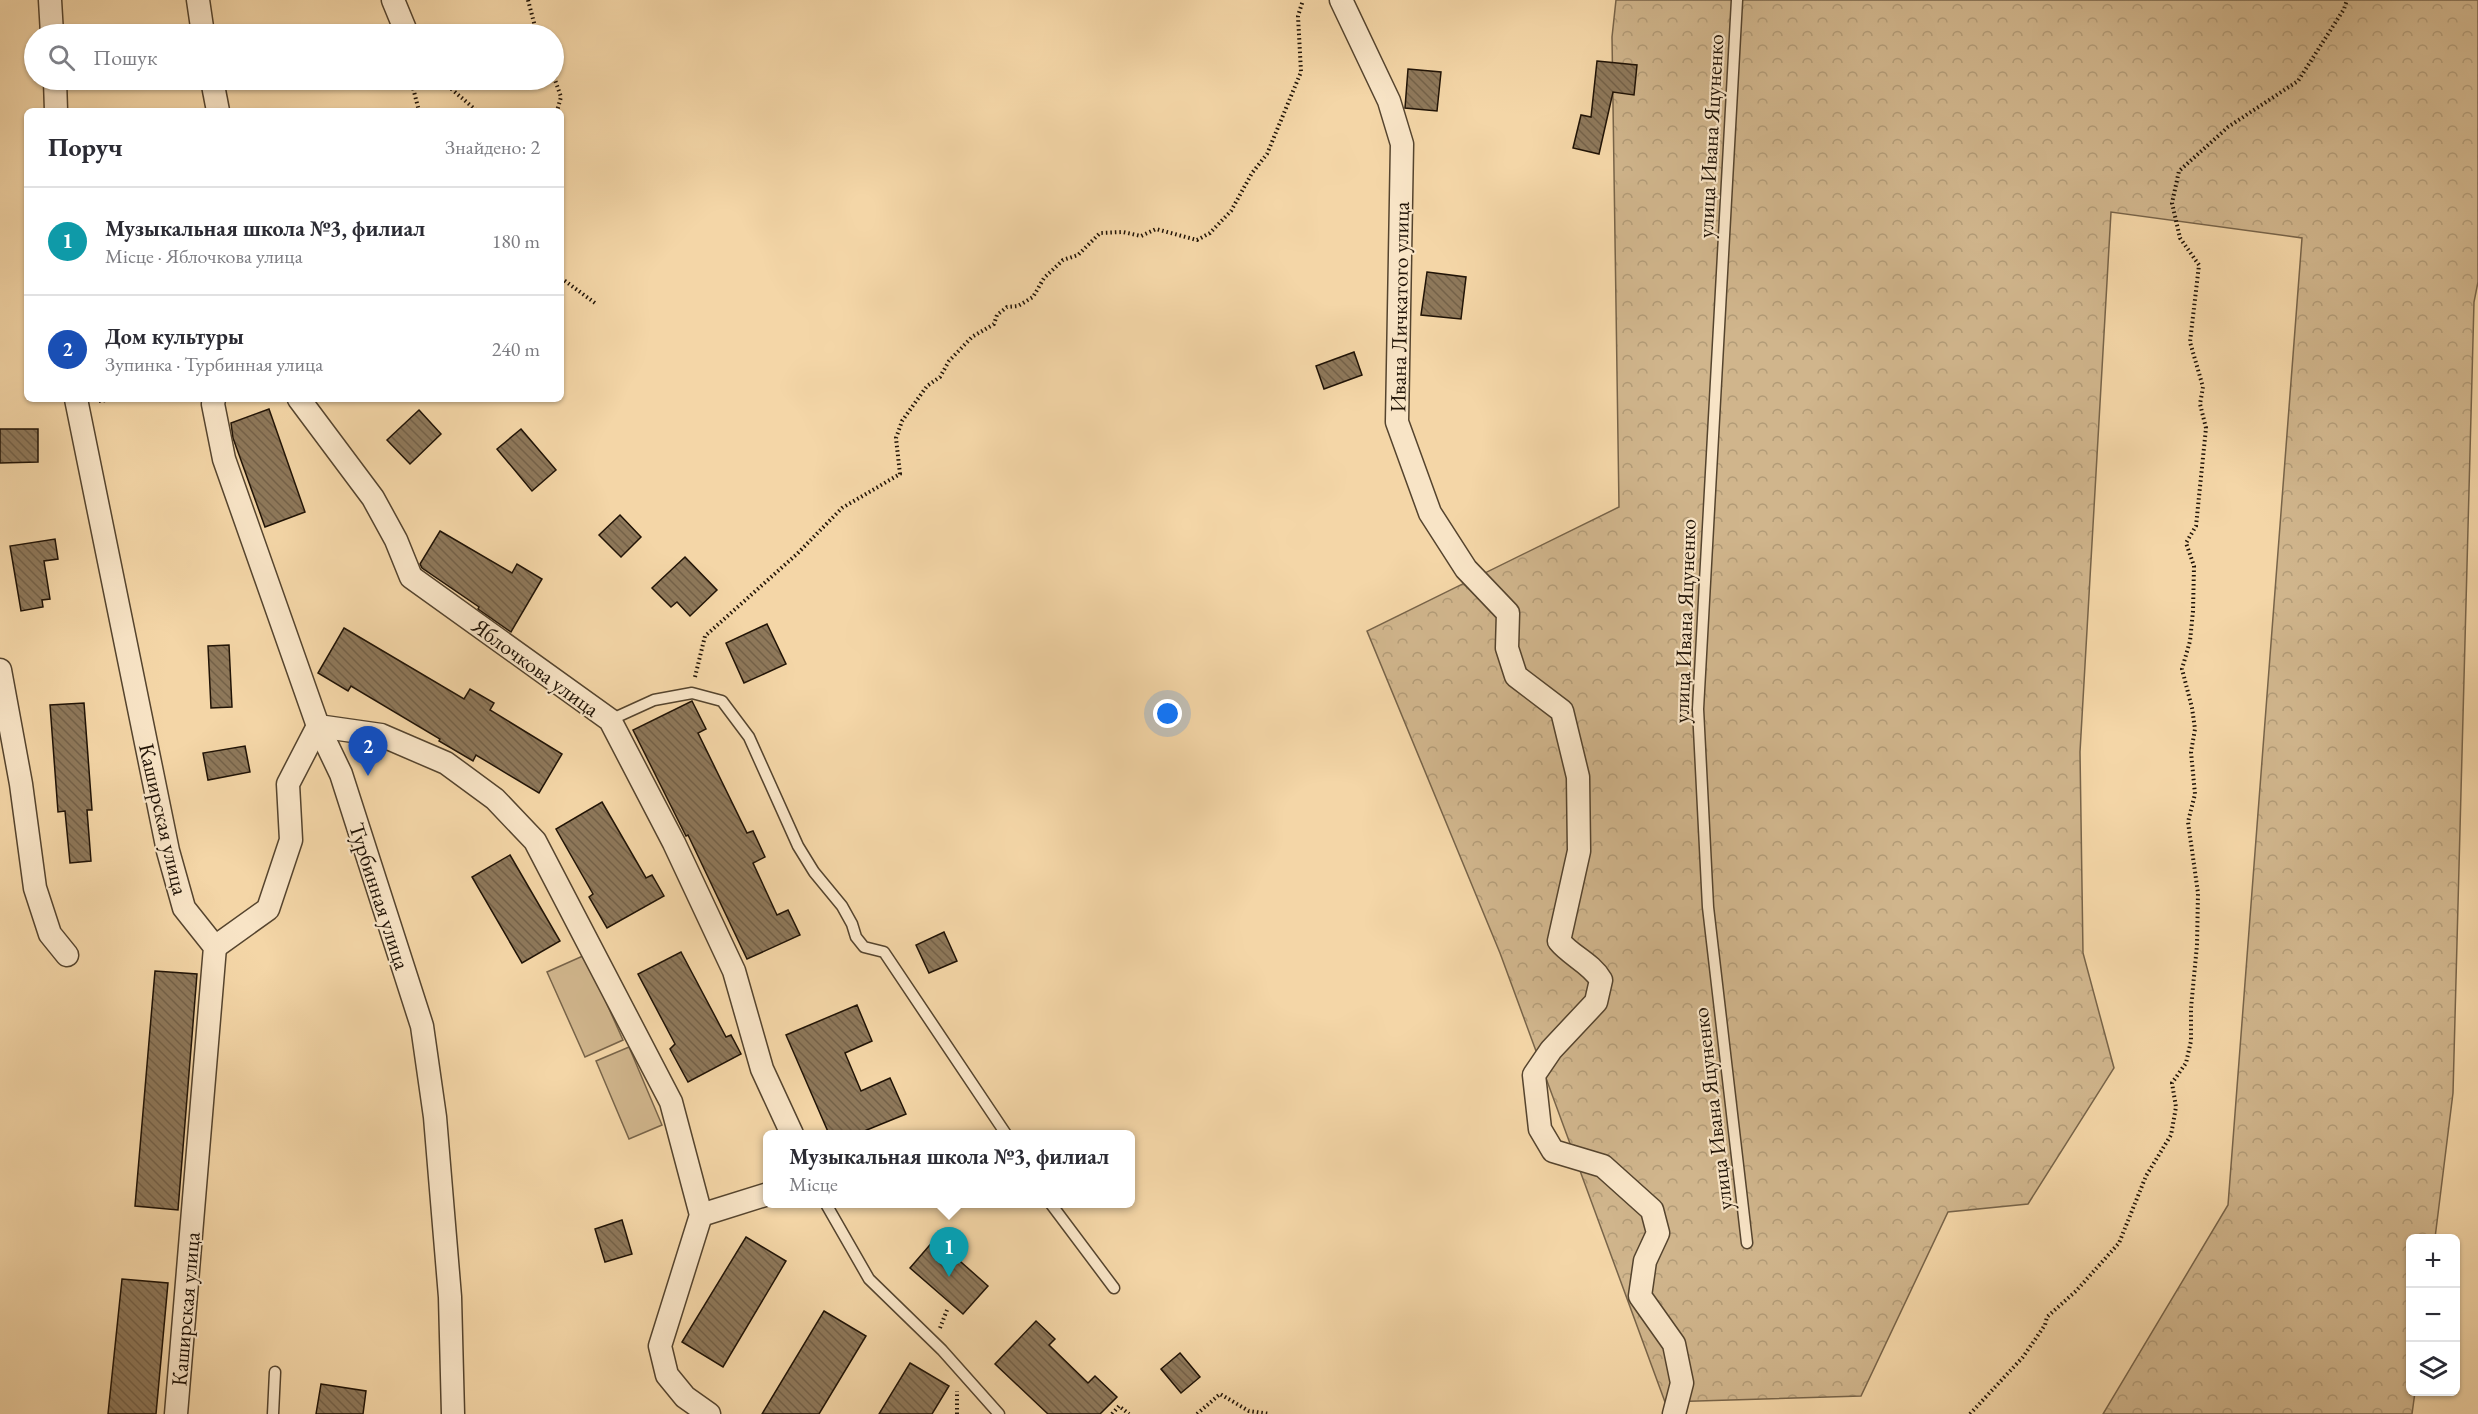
<!DOCTYPE html>
<html lang="uk">
<meta charset="utf-8">
<style>
:root{--surface:#fff;--page:#f7f7f7;--text:#2b2b33;--muted:#7c7c81;--line:#e1e1e2;--accent:#8f2418}
body{margin:0;font-family:"EB Garamond",serif;background:var(--page);color:var(--text)}
.controls{position:absolute;right:18px;bottom:18px;display:grid;overflow:hidden;border-radius:9px;box-shadow:0 2px 4px #0004}
.controls button{width:54px;height:54px;display:grid;place-items:center;padding:0;border:0;border-bottom:2px solid var(--line);background:var(--surface);color:var(--text);font:30px sans-serif}
.you{position:absolute;left:1168px;top:714px;width:21px;height:21px;margin:-15px;border:4px solid #fff;border-radius:50%;background:#1a73e8;box-shadow:0 0 0 9px #1a73e833}
.badge{display:grid;place-items:center;width:39px;height:39px;border-radius:50%;background:var(--accent);color:#fff;font-size:20px;font-weight:700}
.pin{position:absolute;translate:-50% -50px;filter:drop-shadow(0 2px 3px #0008)}
.pin::after{content:'';position:absolute;top:32px;width:21px;height:18px;background:inherit;clip-path:polygon(0 0,100% 0,50% 100%)}
.popup{position:absolute;left:763px;top:1130px;width:372px;height:78px;box-sizing:border-box;display:grid;place-content:center;border-radius:9px;background:var(--surface);filter:drop-shadow(0 2px 4px #0005);font-size:20px;white-space:nowrap;color:var(--muted)}
.popup b{font-size:22px;color:var(--text)}
.popup::after{content:'';position:absolute;left:50%;top:100%;margin-left:-12px;border:12px solid transparent;border-top-color:var(--surface)}
.list{margin:0;padding:0;list-style:none}
h2{display:flex;justify-content:space-between;align-items:center;height:78px;margin:0;padding:0 24px;font-size:26px}
h2 small{font-size:20px;font-weight:400;color:var(--muted)}
.list li{display:grid;grid-template-columns:39px 1fr auto;gap:18px;align-items:center;box-sizing:border-box;height:108px;padding:0 24px;border-top:2px solid var(--line)}
.list b{display:block;font-size:22px;white-space:nowrap}
.list p{margin:0;font-size:20px;white-space:nowrap;color:var(--muted)}
.list em{font-size:20px;font-style:normal;color:var(--muted)}
.icon{flex:none;width:33px;height:33px;fill:none;stroke:currentColor;stroke-width:2;stroke-linecap:round;stroke-linejoin:round}
.map{position:relative;flex:none;width:2478px;height:1414px;overflow:hidden}
.search{position:absolute;background:var(--surface);box-shadow:0 2px 4px #0004;left:24px;top:24px;width:540px;height:66px;display:flex;align-items:center;gap:15px;box-sizing:border-box;padding:0 21px;border-radius:33px;color:var(--muted);font-size:22px}
.panel{position:absolute;background:var(--surface);box-shadow:0 2px 4px #0004;left:24px;top:108px;width:540px;height:294px;border-radius:9px}
.map>svg:first-child{display:block}
</style>
<div class="map">
<svg width="2478" height="1414" viewBox="0 0 2478 1414">
<defs>
<pattern id="forest-crowns" width="20" height="18" patternUnits="userSpaceOnUse" patternTransform="scale(1.5)"><rect width="20" height="18" fill="#d0b58c"/><path d="M2 6a3 3 0 1 1 6 0M12 15a3 3 0 1 1 6 0" fill="none" stroke="#b29b77"/></pattern>
<pattern id="building-back-hatch" width="6" height="6" patternUnits="userSpaceOnUse" patternTransform="scale(1.5)"><rect width="6" height="6" fill="#8e785a"/><path d="M-1 5l2 2M0 0l6 6M5-1l2 2" fill="none" stroke="#746148"/></pattern>
</defs>
<rect width="100%" height="100%" fill="#f4d6a7"/>
<filter id="stains"><feTurbulence type="fractalNoise" baseFrequency=".00333" numOctaves="4"/><feColorMatrix values="0 0 0 0 .2 0 0 0 0 .09 0 0 0 0 .02 0 0 0 .5 -.17"/></filter>
<radialGradient id="worn" r=".72"><stop offset=".6" stop-color="#630" stop-opacity="0"/><stop offset="1" stop-color="#630" stop-opacity=".3"/></radialGradient>
<!-- forest -->
<path fill="url(#forest-crowns)" stroke="#786449" stroke-width="1.5" d="M 1616,0 L 2478,0 L 2478,282 L 2474,302 L 2453,1093 L 2435,1238 L 2410,1238 L 2410,1392 L 2415,1392 L 2412,1414 L 2103,1414 L 2228,1205 L 2302,238 L 2111,212 L 2080,752 L 2083,953 L 2114,1068 L 2028,1204 L 1948,1212 L 1861,1396 L 1665,1402 L 1500,953 L 1367,631 L 1619,507 L 1612,37 Z"/>
<!-- park -->
<g fill="#d0b58c" stroke="#786449" stroke-width="1.5">
<path d="M 585,955 L 623,1040 L 585,1057 L 547,972 Z"/>
<path d="M 629,1047 L 662,1125 L 629,1139 L 596,1061 Z"/>
</g>
<!-- building -->
<g fill="url(#building-back-hatch)" stroke="#201306" stroke-width="1.5">
<path d="M 1597,61 L 1637,65 L 1634,95 L 1613,92 L 1599,154 L 1573,148 L 1581,115 L 1591,117 Z"/>
<path d="M 1408,69 L 1441,72 L 1437,111 L 1405,108 Z"/>
<path d="M 1427,272 L 1466,277 L 1461,319 L 1421,315 Z"/>
<path d="M 1354,352 L 1362,375 L 1324,389 L 1316,366 Z"/>
<path d="M 269,409 L 305,512 L 265,527 L 233,438 L 231,423 Z"/>
<path d="M 419,410 L 441,434 L 410,464 L 387,440 Z"/>
<path d="M 0,429 L 38,429 L 38,462 L 0,463 Z"/>
<path d="M 521,429 L 556,470 L 532,491 L 497,449 Z"/>
<path d="M 620,515 L 641,537 L 621,557 L 599,535 Z"/>
<path d="M 440,531 L 512,573 L 517,564 L 542,579 L 511,632 L 478,609 L 479,607 L 422,568 L 420,564 Z"/>
<path d="M 55,539 L 58,559 L 44,561 L 50,599 L 42,600 L 43,607 L 21,611 L 10,546 Z"/>
<path d="M 685,557 L 717,590 L 690,616 L 677,602 L 671,607 L 652,588 Z"/>
<path d="M 767,624 L 786,664 L 744,683 L 726,643 Z"/>
<path d="M 344,628 L 464,699 L 470,689 L 494,703 L 490,710 L 562,754 L 539,793 L 476,755 L 473,761 L 439,741 L 440,739 L 351,686 L 348,691 L 318,673 Z"/>
<path d="M 229,645 L 232,707 L 211,708 L 208,646 Z"/>
<path d="M 692,701 L 706,729 L 698,733 L 747,833 L 753,831 L 765,857 L 753,863 L 777,915 L 788,910 L 800,935 L 747,959 L 688,835 L 686,836 L 633,730 Z"/>
<path d="M 84,703 L 92,810 L 87,810 L 91,861 L 70,863 L 65,811 L 58,812 L 50,705 Z"/>
<path d="M 245,746 L 250,772 L 208,780 L 203,753 Z"/>
<path d="M 602,802 L 646,878 L 652,875 L 664,896 L 607,928 L 589,897 L 593,894 L 556,829 Z"/>
<path d="M 510,855 L 560,941 L 522,963 L 472,877 Z"/>
<path d="M 944,932 L 957,961 L 929,973 L 916,945 Z"/>
<path d="M 681,952 L 726,1037 L 731,1035 L 741,1054 L 688,1082 L 670,1049 L 675,1044 L 638,974 Z"/>
<path d="M 155,971 L 197,974 L 178,1210 L 135,1206 Z"/>
<path d="M 857,1005 L 872,1041 L 845,1053 L 861,1091 L 890,1078 L 906,1114 L 857,1134 L 829,1134 L 786,1035 Z"/>
<path d="M 622,1220 L 632,1254 L 605,1262 L 595,1229 Z"/>
<path d="M 746,1237 L 786,1261 L 723,1367 L 682,1342 Z"/>
<path d="M 935,1239 L 988,1286 L 963,1314 L 910,1268 Z"/>
<path d="M 122,1279 L 168,1283 L 156,1414 L 108,1414 Z"/>
<path d="M 824,1311 L 866,1336 L 819,1414 L 762,1414 Z"/>
<path d="M 1036,1321 L 1055,1339 L 1049,1345 L 1088,1383 L 1095,1376 L 1117,1397 L 1100,1414 L 1048,1414 L 995,1364 Z"/>
<path d="M 1180,1353 L 1200,1377 L 1181,1393 L 1161,1369 Z"/>
<path d="M 910,1363 L 949,1386 L 932,1414 L 879,1414 Z"/>
<path d="M 321,1384 L 366,1391 L 363,1414 L 316,1414 Z"/>
</g>
<g fill="none" stroke-linecap="round" stroke-linejoin="round">
<defs>
<g id="lane">
<path d="M 1737,0 L 1698,709 L 1708,907 L 1747,1243"/>
<path d="M 610,720 L 654,700 L 692,693 L 722,701 L 749,737 L 798,846 L 814,872 L 842,906 L 852,924 L 856,937 L 864,947 L 884,952 L 1006,1134"/>
<path d="M 826,1204 L 869,1279 L 942,1350 L 999,1414"/>
<path d="M 1051,1204 L 1114,1288"/>
<path d="M 273,1414 L 275,1372"/>
</g>
<g id="street">
<path d="M 50,0 L 52,34"/>
<path d="M 198,0 L 203,34"/>
<path d="M 393,0 L 407,34"/>
<path d="M 1341,0 L 1389,101 L 1402,144 L 1397,422 L 1430,513 L 1466,569 L 1508,613 L 1507,648 L 1516,676 L 1562,711 L 1578,777 L 1579,851 L 1559,941 C 1571,956 1591,963 1601,980 L 1596,1002 L 1551,1050 L 1534,1075 L 1540,1129 L 1553,1151 L 1603,1166 L 1652,1210 L 1658,1233 L 1645,1261 L 1640,1296 L 1674,1344 L 1682,1383 L 1674,1414"/>
<path d="M 55,80 L 56,111"/>
<path d="M 212,80 L 218,111"/>
<path d="M 76,399 L 168,851 L 184,908 L 215,947 L 176,1414"/>
<path d="M 214,399 L 213,404 L 224,459 L 318,726 L 341,774 L 422,1026 L 435,1117 L 450,1297 L 453,1414"/>
<path d="M 299,399 L 373,498 L 396,540 L 411,577 L 610,720 L 674,843 L 734,971 L 762,1069 L 792,1134"/>
<path d="M 0,670 L 21,784 L 35,888 L 50,934 L 67,955"/>
<path d="M 318,726 L 381,735 L 446,763 L 495,799 L 535,841 L 671,1102 L 701,1215 L 660,1346 L 667,1375 L 685,1397 L 709,1414"/>
<path d="M 215,947 L 268,909 L 291,840 L 288,784 L 318,726"/>
<path d="M 701,1215 L 768,1194"/>
</g>
</defs>
<!-- lane casing -->
<use href="#lane" stroke="#55442e" stroke-width="13"/>
<!-- street casing -->
<use href="#street" stroke="#55442e" stroke-width="25"/>
<!-- path -->
<g stroke="#201306" stroke-width="4" stroke-dasharray="1.5 3" stroke-linecap="butt">
<path d="M 528,0 L 537,34"/>
<path d="M 554,77 L 561,97 L 557,111"/>
<path d="M 411,80 L 419,111"/>
<path d="M 441,80 L 477,111"/>
<path d="M 561,278 L 595,303"/>
<path d="M 99,401 L 115,399"/>
<path d="M 695,677 L 705,636 L 797,554 L 842,508 L 900,474 L 896,438 L 902,421 L 927,386 L 940,377 L 949,361 L 972,337 L 994,324 L 997,315 L 1007,307 L 1018,306 L 1033,297 L 1044,278 L 1063,260 L 1078,255 L 1100,233 L 1123,232 L 1141,236 L 1156,229 L 1197,240 L 1210,233 L 1231,211 L 1252,173 L 1267,154 L 1301,72 L 1298,16 L 1303,0"/>
<path d="M 940,1328 L 947,1310"/>
<path d="M 957,1414 L 957,1391"/>
<path d="M 1112,1414 L 1119,1406 L 1129,1414"/>
<path d="M 1197,1414 L 1220,1394 L 1249,1411 L 1270,1414"/>
<path d="M 1970,1414 L 2023,1357 L 2045,1325 L 2047,1317 L 2076,1291 L 2119,1243 L 2146,1176 L 2171,1135 L 2176,1107 L 2172,1083 L 2186,1063 L 2191,1041 L 2191,1008 L 2197,945 L 2198,893 L 2188,822 L 2195,794 L 2191,752 L 2195,729 L 2192,708 L 2182,669 L 2190,641 L 2193,611 L 2194,566 L 2186,543 L 2196,526 L 2206,428 L 2200,404 L 2203,387 L 2190,342 L 2199,265 L 2180,238 L 2172,203 L 2179,171 L 2228,127 L 2298,81 L 2344,9 L 2347,0"/>
</g>
<!-- lane -->
<use href="#lane" stroke="#f8e4c6" stroke-width="10"/>
<!-- street -->
<use href="#street" stroke="#f8e4c6" stroke-width="22"/>
</g>
<g text-anchor="middle" stroke-width="4.5" stroke-linejoin="round" paint-order="stroke">
<!-- street labels -->
<g font-size="22" fill="#201306" stroke="#f8e4c6">
<text transform="translate(1710 136) rotate(-87)" y="8">улица Ивана Яцуненко</text>
<text transform="translate(1399 307) rotate(-89)" y="8">Ивана Личкатого улица</text>
<text transform="translate(1684 621) rotate(-88)" y="8">улица Ивана Яцуненко</text>
<text transform="translate(536 667) rotate(36)" y="8">Яблочкова улица</text>
<text transform="translate(164 819) rotate(77)" y="8">Каширская улица</text>
<text transform="translate(380 896) rotate(72)" y="8">Турбинная улица</text>
<text transform="translate(1712 1109) rotate(-97)" y="8">улица Ивана Яцуненко</text>
<text transform="translate(185 1309) rotate(-85)" y="8">Каширская улица</text>
</g>
</g>
<rect width="100%" height="100%" filter="url(#stains)"/>
<rect width="100%" height="100%" fill="url(#worn)"/>
</svg>
<div class="controls">
<button>+</button>
<button>−</button>
<button><svg class="icon" aria-label="layers" viewBox="0 0 24 24"><path d="M12 4l9 5-9 5-9-5zM3 14l9 5 9-5"/></svg></button>
</div>
<div class="you"></div>
<div class="pin badge" style="left:949px;top:1277px;background:#0f9aa8">1</div>
<div class="popup"><b>Музыкальная школа №3, филиал</b>Місце</div>
<div class="pin badge" style="left:368px;top:776px;background:#1a4fb4">2</div>
<div class="search"><svg class="icon" aria-label="search" viewBox="0 0 24 24"><circle cx="10" cy="10" r="6"/><path d="M15 15l6 6"/></svg>Пошук</div>
<section class="panel">
<h2>Поруч<small>Знайдено: 2</small></h2>
<ul class="list">
<li><span class="badge" style="background:#0f9aa8">1</span><div><b>Музыкальная школа №3, филиал</b><p>Місце · Яблочкова улица</p></div><em>180 m</em></li>
<li><span class="badge" style="background:#1a4fb4">2</span><div><b>Дом культуры</b><p>Зупинка · Турбинная улица</p></div><em>240 m</em></li>
</ul>
</section>
</div>
